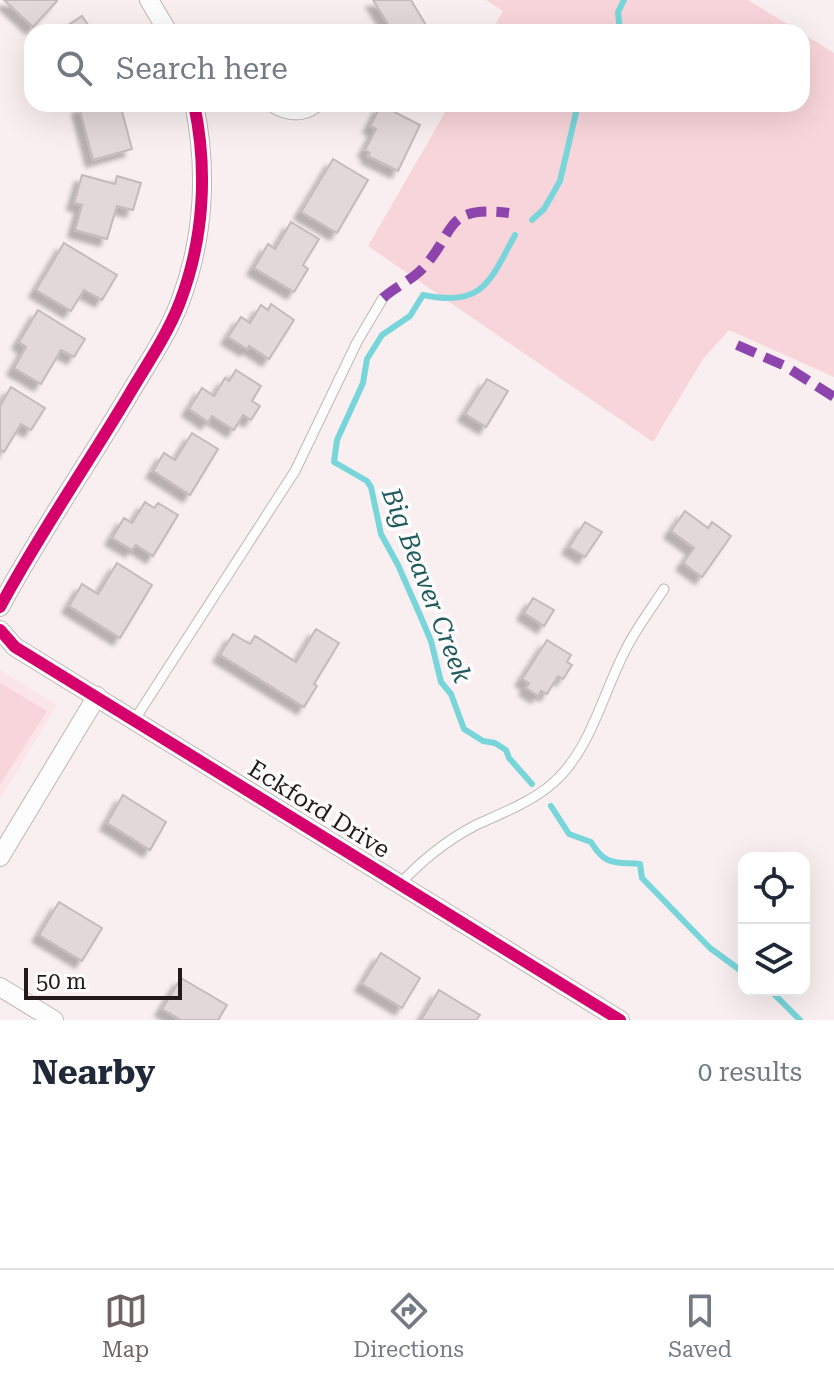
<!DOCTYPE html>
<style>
:root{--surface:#fff;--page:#f6f6f7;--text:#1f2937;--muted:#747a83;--line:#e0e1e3;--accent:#6e6465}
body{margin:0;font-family:"Roboto Serif",serif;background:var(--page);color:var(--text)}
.controls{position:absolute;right:24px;bottom:24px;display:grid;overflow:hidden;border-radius:16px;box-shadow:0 8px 32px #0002}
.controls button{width:72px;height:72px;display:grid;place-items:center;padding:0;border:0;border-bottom:2px solid var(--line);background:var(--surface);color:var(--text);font:40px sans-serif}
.scale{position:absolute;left:24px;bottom:20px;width:158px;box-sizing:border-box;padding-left:8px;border:4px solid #23191a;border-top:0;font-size:22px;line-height:28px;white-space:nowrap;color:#23191a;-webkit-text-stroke:6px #fdfdfd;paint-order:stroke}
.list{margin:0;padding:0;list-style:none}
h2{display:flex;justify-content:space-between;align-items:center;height:104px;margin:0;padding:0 32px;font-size:34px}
h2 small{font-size:26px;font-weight:400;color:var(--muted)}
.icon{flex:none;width:44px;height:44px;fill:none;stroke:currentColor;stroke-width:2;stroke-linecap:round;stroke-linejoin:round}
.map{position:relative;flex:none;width:834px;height:1020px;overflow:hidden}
.search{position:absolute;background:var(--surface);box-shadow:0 8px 32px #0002;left:24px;right:24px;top:24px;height:88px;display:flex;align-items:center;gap:20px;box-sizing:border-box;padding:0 28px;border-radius:24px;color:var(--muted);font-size:30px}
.sheet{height:248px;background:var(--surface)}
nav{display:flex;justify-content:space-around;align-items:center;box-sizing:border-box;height:112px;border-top:2px solid var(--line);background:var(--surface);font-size:22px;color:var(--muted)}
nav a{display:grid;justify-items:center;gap:4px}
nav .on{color:var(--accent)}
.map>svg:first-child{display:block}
</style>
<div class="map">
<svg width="834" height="1020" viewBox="0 0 834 1020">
<defs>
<filter id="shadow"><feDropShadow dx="-7" dy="7" stdDeviation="2" flood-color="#0004"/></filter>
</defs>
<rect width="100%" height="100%" fill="#f9eff0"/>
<!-- built -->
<path fill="#fbe5e8" d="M 0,670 L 57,705 L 0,799 Z"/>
<!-- green -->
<g fill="#f8d5da">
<path d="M 486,0 L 748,0 L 800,32 L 491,32 L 503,11 Z"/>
<path d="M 802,33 L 834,53 L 834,377 L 729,330 L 703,359 L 653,442 L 368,246 L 450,104 L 802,104 Z"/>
<path d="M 0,683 L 47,711 L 0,785 Z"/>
</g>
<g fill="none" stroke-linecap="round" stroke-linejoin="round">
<!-- stream -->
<g stroke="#78d6da" stroke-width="6">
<path d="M 620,32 L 618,12 L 624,0"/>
<path d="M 532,220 L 544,209 L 560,181 L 578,104"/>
<path d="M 515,235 C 490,281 483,308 423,295 L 410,316 L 382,335 L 367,359 L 363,383 L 337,440 L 334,462 L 367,481 L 371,487 L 381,534 L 398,565 L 420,615 L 431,641 L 441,682 L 451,694 L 464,729 L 483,741 L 495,743 L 506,750 L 509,758 L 532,784"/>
<path d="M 551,806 L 569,834 L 591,842 C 605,866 615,862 640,864 L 642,878 L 710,948 L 744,973"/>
<path d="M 770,990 L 800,1020"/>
</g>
</g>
<!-- building -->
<g fill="#e2d7d9" stroke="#c4babb" stroke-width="2" filter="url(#shadow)">
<path d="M 4,0 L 56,0 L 57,1 L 33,27 Z"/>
<path d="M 373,0 L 411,0 L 427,27 L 419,32 L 378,32 L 388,24 Z"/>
<path d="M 82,16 L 93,32 L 58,32 Z"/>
<path d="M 90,104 L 120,104 L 132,149 L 93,160 L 79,107 Z"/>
<path d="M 381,105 L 420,125 L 398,171 L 368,156 L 370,153 L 365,150 L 376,129 L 370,126 Z"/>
<path d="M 333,159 L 368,180 L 337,233 L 301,212 Z"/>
<path d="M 82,175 L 115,184 L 117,176 L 141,183 L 133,210 L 117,206 L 107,239 L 75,230 L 82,205 L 74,203 Z"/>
<path d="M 291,222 L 319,239 L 303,265 L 308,269 L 294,292 L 254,268 L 268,244 L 275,249 Z"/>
<path d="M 64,243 L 117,275 L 102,300 L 84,290 L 71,311 L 36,290 Z"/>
<path d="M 271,304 L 294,320 L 269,359 L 249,346 L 247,349 L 228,337 L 241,317 L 250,323 L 261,305 L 268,310 Z"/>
<path d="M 38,310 L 85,339 L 74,357 L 61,350 L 41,384 L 14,368 L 26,347 L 19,342 Z"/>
<path d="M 236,370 L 261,386 L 252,401 L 260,406 L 251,420 L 243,415 L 234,430 L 212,416 L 208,422 L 189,409 L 202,388 L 214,396 L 225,378 L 229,381 Z"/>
<path d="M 487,379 L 508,391 L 486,427 L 465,414 Z"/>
<path d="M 11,387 L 45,408 L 31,430 L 21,424 L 4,452 L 0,449 L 0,406 Z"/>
<path d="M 192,433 L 218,449 L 190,495 L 153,471 L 164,453 L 175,460 Z"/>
<path d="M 145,502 L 154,508 L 158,503 L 178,515 L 153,556 L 136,545 L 132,550 L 112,538 L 124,518 L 132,523 Z"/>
<path d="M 685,511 L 708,528 L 712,522 L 731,536 L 702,577 L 683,563 L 694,548 L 671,531 Z"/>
<path d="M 585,522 L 602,532 L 585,557 L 569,547 Z"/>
<path d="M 117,563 L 152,585 L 120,638 L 69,606 L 82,584 L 98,594 Z"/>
<path d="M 533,598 L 554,610 L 544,626 L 524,613 Z"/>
<path d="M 316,629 L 339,643 L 314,684 L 317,686 L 304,707 L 220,655 L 233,634 L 250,644 L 255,636 L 296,662 Z"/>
<path d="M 547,640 L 571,655 L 567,662 L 572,665 L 563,679 L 558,676 L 547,694 L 541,691 L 538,696 L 526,688 L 529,683 L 522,679 Z"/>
<path d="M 123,795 L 166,822 L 150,850 L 107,823 Z"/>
<path d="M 59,902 L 102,928 L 82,961 L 39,935 Z"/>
<path d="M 381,953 L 420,978 L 402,1008 L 362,984 Z"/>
<path d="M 181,978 L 227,1005 L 218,1020 L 181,1020 L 162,1009 Z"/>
<path d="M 439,990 L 480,1015 L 476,1020 L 421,1020 Z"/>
</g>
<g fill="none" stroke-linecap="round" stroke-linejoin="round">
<defs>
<g id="service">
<path d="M 135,719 L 295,471 L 357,342 L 383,298"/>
<path d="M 399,885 C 421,861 447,840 476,825 C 500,814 526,804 547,788 C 590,755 601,697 625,651 C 635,630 651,609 664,589"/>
</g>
<g id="minor">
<path d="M 149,0 L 168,32"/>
<path d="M 275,104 C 288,112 302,113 314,104"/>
<path d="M 0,607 C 38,536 85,468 127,398 C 145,367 167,336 180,302 C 204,239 208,170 194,104"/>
<path d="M 0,630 L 15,647 L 620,1020"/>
<path d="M 0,857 L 97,696"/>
<path d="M 0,987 L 54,1020"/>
</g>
</defs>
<!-- service casing -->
<use href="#service" stroke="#bfb6b7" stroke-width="11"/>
<!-- minor casing -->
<use href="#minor" stroke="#bfb6b7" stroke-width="20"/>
<!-- service -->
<use href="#service" stroke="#fefdfd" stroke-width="9"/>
<!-- minor -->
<use href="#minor" stroke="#fefdfd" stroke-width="18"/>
<!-- quiet -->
<g stroke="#8e44ad" stroke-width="10" stroke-dasharray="20 10" stroke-linecap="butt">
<path d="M 383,298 C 395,287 412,280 423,268 C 457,231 443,205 509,213"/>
<path d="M 737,345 L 785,366 L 834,397"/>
</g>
<defs>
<g id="cycleway">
<path d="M 0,607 C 38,536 85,468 127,398 C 145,367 167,336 180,302 C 204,239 208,170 194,104"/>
<path d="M 0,630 L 15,647 L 620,1020"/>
</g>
</defs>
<!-- cycleway casing -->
<use href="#cycleway" stroke="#fdfdfd" stroke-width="17"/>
<!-- cycleway -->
<use href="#cycleway" stroke="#d6006c" stroke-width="12"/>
</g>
<g text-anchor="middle" stroke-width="7" stroke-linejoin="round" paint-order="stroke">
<!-- street labels -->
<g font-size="24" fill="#23191a" stroke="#fdfdfd">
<text transform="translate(319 809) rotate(32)" y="8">Eckford Drive</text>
</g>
<!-- water labels -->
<g font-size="26" font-style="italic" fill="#215a5c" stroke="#fdfdfd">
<text transform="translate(427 585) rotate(69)" y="9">Big Beaver Creek</text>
</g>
</g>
</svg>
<div class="controls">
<button><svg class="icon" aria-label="locate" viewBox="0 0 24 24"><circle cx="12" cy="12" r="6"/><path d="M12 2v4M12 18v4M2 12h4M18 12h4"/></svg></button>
<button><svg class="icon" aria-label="layers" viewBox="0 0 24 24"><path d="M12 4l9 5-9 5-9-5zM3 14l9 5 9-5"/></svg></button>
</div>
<div class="scale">50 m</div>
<div class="search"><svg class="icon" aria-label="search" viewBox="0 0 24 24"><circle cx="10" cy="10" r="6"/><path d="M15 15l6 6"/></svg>Search here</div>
</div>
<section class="sheet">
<h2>Nearby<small>0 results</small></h2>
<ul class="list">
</ul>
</section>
<nav>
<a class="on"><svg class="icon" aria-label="map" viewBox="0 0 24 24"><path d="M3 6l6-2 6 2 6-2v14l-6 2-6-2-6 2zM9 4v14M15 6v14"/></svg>Map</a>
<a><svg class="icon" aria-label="directions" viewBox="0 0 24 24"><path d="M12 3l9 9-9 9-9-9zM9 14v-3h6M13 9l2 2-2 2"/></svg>Directions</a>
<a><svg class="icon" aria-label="saved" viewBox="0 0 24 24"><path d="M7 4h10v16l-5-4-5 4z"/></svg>Saved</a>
</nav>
